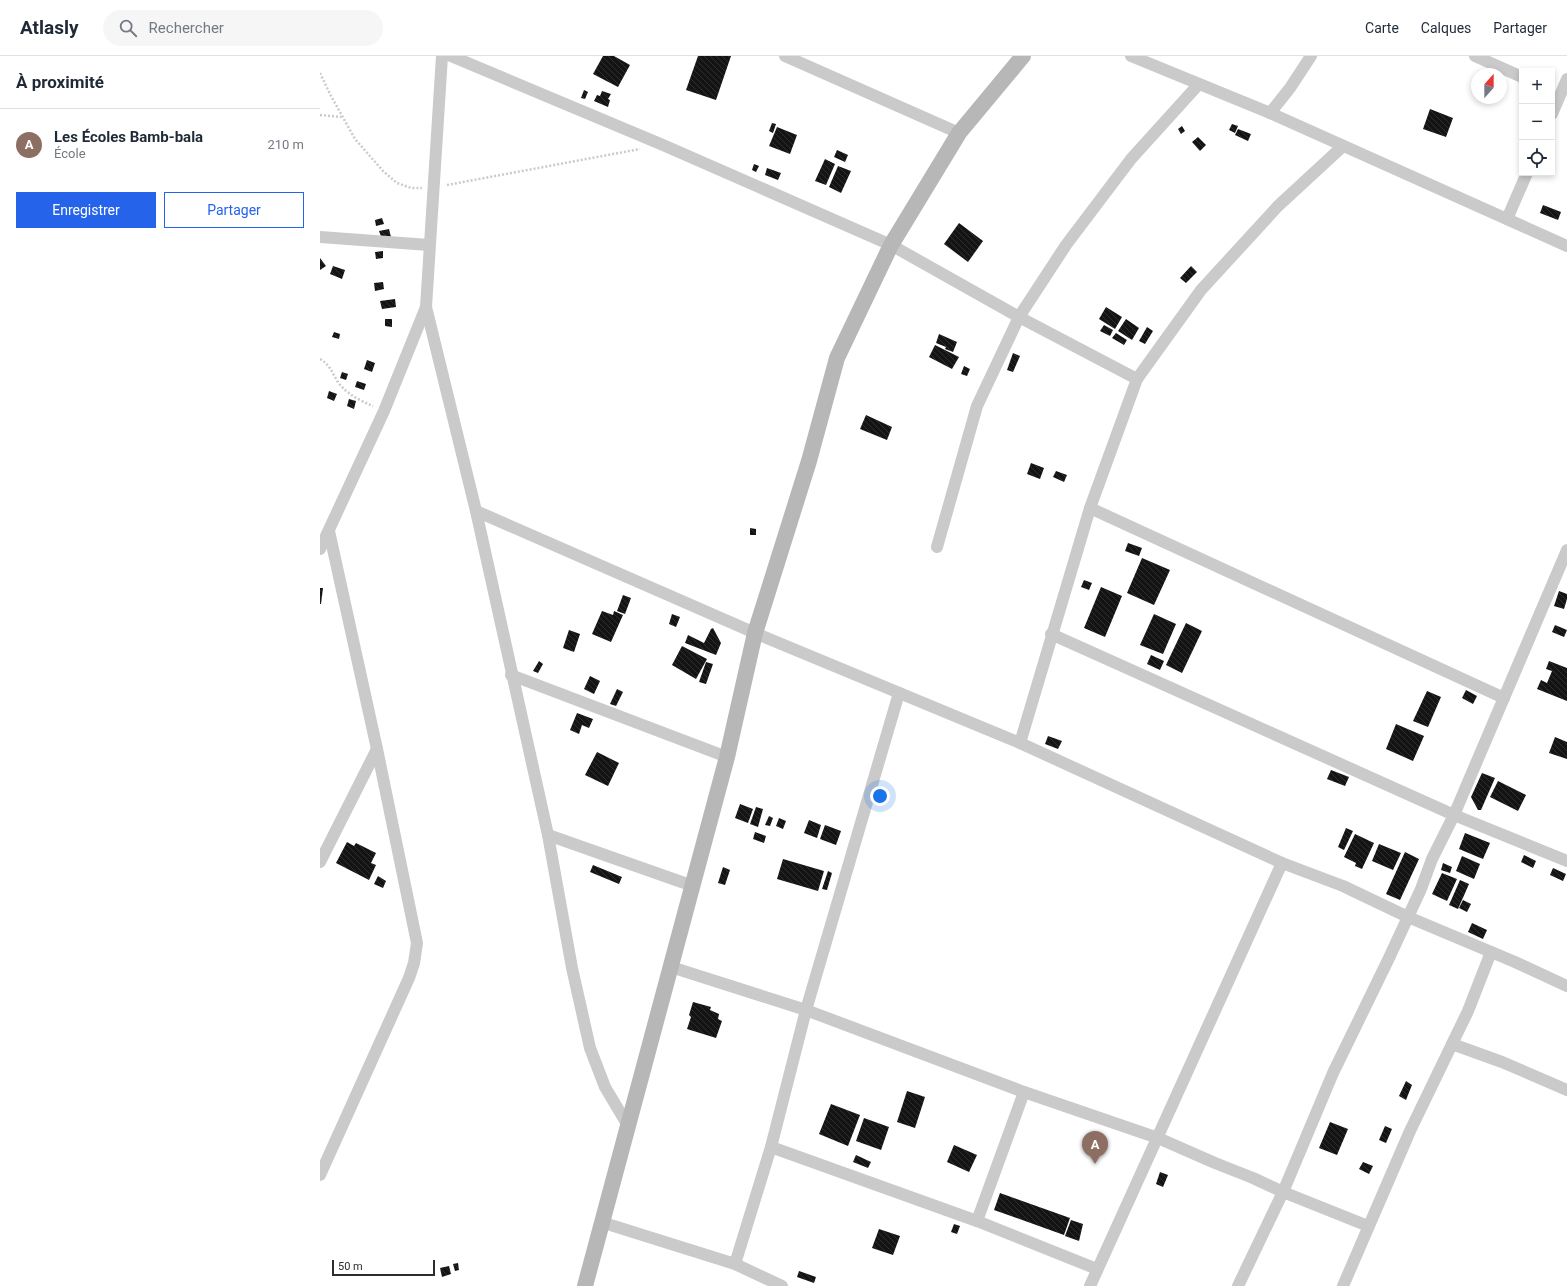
<!DOCTYPE html>
<html lang="fr">
<meta charset="utf-8">
<style>
:root{--surface:#fff;--page:#f6f6f7;--text:#1f2937;--muted:#747a83;--line:#e0e1e3;--accent:#2563eb}
body{margin:0;font-family:Roboto,sans-serif;background:var(--page);color:var(--text)}
.controls{position:absolute;right:12px;top:12px;display:grid;overflow:hidden;border-radius:0px;box-shadow:0 2px 6px #0003}
.controls button{width:36px;height:36px;display:grid;place-items:center;padding:0;border:0;border-bottom:1px solid var(--line);background:var(--surface);color:var(--text);font:20px sans-serif}
.compass{position:absolute;left:1151px;top:12px;width:36px;height:36px;border-radius:50%;background:var(--surface);box-shadow:0 2px 6px #0003;rotate:21deg}
.scale{position:absolute;left:12px;bottom:10px;width:103px;box-sizing:border-box;padding-left:4px;border:2px solid #2d2d2d;border-top:0;font-size:11px;line-height:14px;white-space:nowrap;color:#2d2d2d;-webkit-text-stroke:3px #fff;paint-order:stroke}
.you{position:absolute;left:560px;top:740px;width:14px;height:14px;margin:-10px;border:3px solid #fff;border-radius:50%;background:#1a73e8;box-shadow:0 0 0 6px #1a73e833}
.badge{display:grid;place-items:center;width:26px;height:26px;border-radius:50%;background:var(--accent);color:#fff;font-size:13px;font-weight:700}
.pin{position:absolute;translate:-50% -33px;filter:drop-shadow(0 1px 2px #0008)}
.pin::after{content:'';position:absolute;top:21px;width:14px;height:12px;background:inherit;clip-path:polygon(0 0,100% 0,50% 100%)}
.list{margin:0;padding:0;list-style:none}
h2{display:flex;justify-content:space-between;align-items:center;height:52px;margin:0;padding:0 16px;font-size:17px}
h2 small{font-size:13px;font-weight:400;color:var(--muted)}
.list li{display:grid;grid-template-columns:26px 1fr auto;gap:12px;align-items:center;box-sizing:border-box;height:72px;padding:0 16px;border-top:1px solid var(--line)}
.list b{display:block;font-size:15px;white-space:nowrap}
.list p{margin:0;font-size:13px;white-space:nowrap;color:var(--muted)}
.list em{font-size:13px;font-style:normal;color:var(--muted)}
.actions{display:flex;gap:8px;padding:12px 16px}
.actions a{flex:1;padding:9px 0;border:1px solid var(--accent);border-radius:0px;text-align:center;font-size:14px;color:var(--accent)}
.actions .main{background:var(--accent);color:#fff}
.icon{flex:none;width:22px;height:22px;fill:none;stroke:currentColor;stroke-width:2;stroke-linecap:round;stroke-linejoin:round}
.map{position:relative;flex:none;width:1247px;height:1230px;overflow:hidden}
header{display:flex;align-items:center;gap:24px;box-sizing:border-box;height:56px;padding:0 20px;background:var(--surface);border-bottom:1px solid var(--line)}
header strong{font-size:19px}
nav{display:flex;gap:22px;margin-inline-start:auto;font-size:14px}
.search{width:280px;height:36px;background:var(--page);display:flex;align-items:center;gap:10px;box-sizing:border-box;padding:0 14px;border-radius:22px;color:var(--muted);font-size:15px}
main{display:flex}
aside{flex:1;background:var(--surface)}
.map>svg:first-child{display:block}
</style>
<header>
<strong>Atlasly</strong>
<div class="search"><svg class="icon" aria-label="search" viewBox="0 0 24 24"><circle cx="10" cy="10" r="6"/><path d="M15 15l6 6"/></svg>Rechercher</div>
<nav><a>Carte</a><a>Calques</a><a>Partager</a></nav>
</header>
<main>
<aside>
<h2>À proximité<small></small></h2>
<ul class="list">
<li><span class="badge" style="background:#8d6e63">A</span><div><b>Les Écoles Bamb-bala</b><p>École</p></div><em>210 m</em></li>
</ul>
<div class="actions"><a class="main">Enregistrer</a><a>Partager</a></div>
</aside>
<div class="map">
<svg width="1247" height="1230" viewBox="0 0 1247 1230">
<defs>
<pattern id="building-back-hatch" width="6" height="6" patternUnits="userSpaceOnUse"><rect width="6" height="6" fill="#141414"/><path d="M-1 5l2 2M0 0l6 6M5-1l2 2" fill="none" stroke="#2e2e2e"/></pattern>
</defs>
<rect width="100%" height="100%" fill="#fff"/>
<!-- building -->
<g fill="url(#building-back-hatch)">
<path d="M 283,0 L 294,0 L 310,9 L 298,31 L 273,18 Z"/>
<path d="M 378,0 L 411,0 L 396,44 L 366,34 Z"/>
<path d="M 264,34 L 268,36 L 265,43 L 261,42 Z"/>
<path d="M 282,35 L 291,38 L 288,43 L 290,44 L 288,51 L 274,45 L 277,39 L 280,40 Z"/>
<path d="M 1110,53 L 1133,62 L 1126,81 L 1103,73 Z"/>
<path d="M 452,67 L 456,68 L 453,77 L 449,75 Z"/>
<path d="M 912,68 L 918,70 L 915,77 L 909,74 Z"/>
<path d="M 862,70 L 865,75 L 861,78 L 858,73 Z"/>
<path d="M 457,71 L 477,79 L 470,98 L 449,90 Z"/>
<path d="M 918,73 L 931,78 L 928,85 L 915,79 Z"/>
<path d="M 878,81 L 886,89 L 880,95 L 872,86 Z"/>
<path d="M 517,94 L 528,99 L 525,106 L 514,101 Z"/>
<path d="M 505,103 L 515,108 L 506,129 L 495,125 Z"/>
<path d="M 434,108 L 439,110 L 436,116 L 432,114 Z"/>
<path d="M 518,110 L 531,115 L 521,137 L 509,131 Z"/>
<path d="M 447,112 L 461,117 L 458,124 L 445,119 Z"/>
<path d="M 1223,149 L 1241,156 L 1238,164 L 1220,157 Z"/>
<path d="M 62,162 L 64,168 L 56,170 L 55,164 Z"/>
<path d="M 639,167 L 663,185 L 648,206 L 624,188 Z"/>
<path d="M 69,173 L 71,181 L 62,183 L 59,175 Z"/>
<path d="M 63,195 L 63,202 L 56,203 L 55,196 Z"/>
<path d="M 0,202 L 6,210 L 0,214 Z"/>
<path d="M 13,210 L 25,214 L 22,223 L 10,218 Z"/>
<path d="M 871,210 L 877,216 L 866,227 L 860,222 Z"/>
<path d="M 63,226 L 64,233 L 55,235 L 54,227 Z"/>
<path d="M 75,243 L 76,251 L 62,253 L 60,245 Z"/>
<path d="M 786,251 L 802,261 L 795,273 L 779,263 Z"/>
<path d="M 65,263 L 72,263 L 72,271 L 65,270 Z"/>
<path d="M 806,263 L 819,272 L 812,284 L 798,275 Z"/>
<path d="M 784,269 L 793,274 L 790,280 L 780,275 Z"/>
<path d="M 827,271 L 833,275 L 825,288 L 819,285 Z"/>
<path d="M 14,276 L 20,278 L 19,283 L 12,281 Z"/>
<path d="M 796,277 L 807,284 L 804,289 L 792,282 Z"/>
<path d="M 619,278 L 637,286 L 633,296 L 625,293 L 626,291 L 616,287 Z"/>
<path d="M 615,289 L 639,301 L 632,313 L 609,301 Z"/>
<path d="M 693,297 L 700,300 L 693,316 L 687,314 Z"/>
<path d="M 47,304 L 55,307 L 52,316 L 44,313 Z"/>
<path d="M 644,310 L 650,313 L 647,320 L 641,318 Z"/>
<path d="M 22,316 L 28,318 L 26,324 L 20,322 Z"/>
<path d="M 37,325 L 46,328 L 44,334 L 35,331 Z"/>
<path d="M 9,335 L 17,338 L 14,345 L 7,342 Z"/>
<path d="M 29,343 L 36,345 L 34,353 L 27,350 Z"/>
<path d="M 546,359 L 572,371 L 567,384 L 540,373 Z"/>
<path d="M 711,407 L 724,412 L 720,423 L 707,418 Z"/>
<path d="M 736,415 L 747,419 L 744,426 L 733,421 Z"/>
<path d="M 430,472 L 436,473 L 436,479 L 430,479 Z"/>
<path d="M 808,487 L 822,492 L 819,500 L 805,495 Z"/>
<path d="M 822,502 L 850,514 L 834,549 L 807,537 Z"/>
<path d="M 764,524 L 772,527 L 769,534 L 761,531 Z"/>
<path d="M 781,531 L 802,540 L 785,581 L 764,572 Z"/>
<path d="M 0,532 L 3,532 L 1,548 L 0,548 Z"/>
<path d="M 1239,535 L 1247,538 L 1247,543 L 1244,553 L 1234,550 Z"/>
<path d="M 303,539 L 311,542 L 305,558 L 297,555 Z"/>
<path d="M 282,555 L 293,559 L 294,555 L 303,559 L 291,586 L 272,578 Z"/>
<path d="M 352,558 L 360,561 L 356,571 L 349,568 Z"/>
<path d="M 834,558 L 856,568 L 843,598 L 820,589 Z"/>
<path d="M 866,567 L 882,575 L 862,617 L 846,609 Z"/>
<path d="M 1235,569 L 1247,574 L 1244,581 L 1232,576 Z"/>
<path d="M 393,572 L 401,587 L 396,599 L 365,587 L 368,579 L 384,587 L 391,573 Z"/>
<path d="M 249,574 L 260,578 L 254,596 L 243,592 Z"/>
<path d="M 362,590 L 387,603 L 376,623 L 352,609 Z"/>
<path d="M 831,599 L 844,605 L 840,614 L 827,608 Z"/>
<path d="M 219,605 L 223,608 L 218,617 L 213,615 Z"/>
<path d="M 1229,605 L 1247,612 L 1247,645 L 1217,633 L 1221,624 L 1227,627 L 1232,615 L 1226,613 Z"/>
<path d="M 386,606 L 393,608 L 386,628 L 379,626 Z"/>
<path d="M 270,620 L 280,625 L 274,638 L 264,633 Z"/>
<path d="M 297,633 L 303,636 L 296,650 L 290,648 Z"/>
<path d="M 1146,634 L 1157,640 L 1153,648 L 1142,642 Z"/>
<path d="M 1107,635 L 1121,641 L 1108,671 L 1093,665 Z"/>
<path d="M 257,657 L 273,663 L 269,672 L 262,669 L 259,678 L 250,674 Z"/>
<path d="M 1076,668 L 1104,680 L 1093,705 L 1066,693 Z"/>
<path d="M 728,680 L 742,685 L 738,693 L 725,688 Z"/>
<path d="M 1235,681 L 1247,686 L 1247,703 L 1229,697 Z"/>
<path d="M 277,696 L 299,707 L 288,730 L 265,719 Z"/>
<path d="M 1011,714 L 1029,721 L 1025,730 L 1007,723 Z"/>
<path d="M 1162,717 L 1175,722 L 1161,754 L 1158,754 L 1151,741 Z"/>
<path d="M 1178,725 L 1206,739 L 1198,755 L 1170,741 Z"/>
<path d="M 420,748 L 433,753 L 428,767 L 415,762 Z"/>
<path d="M 436,751 L 443,753 L 438,771 L 430,768 Z"/>
<path d="M 449,760 L 453,762 L 450,770 L 445,769 Z"/>
<path d="M 459,762 L 466,765 L 463,773 L 456,770 Z"/>
<path d="M 489,764 L 501,769 L 497,782 L 484,777 Z"/>
<path d="M 505,769 L 521,775 L 516,789 L 500,783 Z"/>
<path d="M 1026,772 L 1033,775 L 1024,794 L 1018,791 Z"/>
<path d="M 435,776 L 446,780 L 444,787 L 433,783 Z"/>
<path d="M 1145,777 L 1170,787 L 1163,803 L 1139,793 Z"/>
<path d="M 1035,778 L 1054,787 L 1042,813 L 1035,810 L 1036,807 L 1024,801 Z"/>
<path d="M 27,786 L 34,790 L 36,787 L 56,797 L 51,807 L 56,809 L 49,824 L 16,807 Z"/>
<path d="M 1059,788 L 1081,797 L 1073,814 L 1052,805 Z"/>
<path d="M 1085,796 L 1099,803 L 1080,844 L 1066,838 Z"/>
<path d="M 1204,799 L 1216,805 L 1213,812 L 1201,806 Z"/>
<path d="M 1142,800 L 1160,808 L 1154,823 L 1136,815 Z"/>
<path d="M 463,803 L 504,815 L 498,835 L 457,823 Z"/>
<path d="M 1123,807 L 1132,811 L 1130,817 L 1121,814 Z"/>
<path d="M 273,809 L 302,821 L 299,828 L 270,816 Z"/>
<path d="M 403,811 L 410,814 L 405,829 L 398,827 Z"/>
<path d="M 1233,812 L 1246,818 L 1243,825 L 1230,819 Z"/>
<path d="M 508,815 L 512,817 L 507,834 L 502,833 Z"/>
<path d="M 1122,817 L 1137,823 L 1127,845 L 1112,838 Z"/>
<path d="M 58,820 L 66,825 L 63,832 L 54,828 Z"/>
<path d="M 1140,824 L 1149,828 L 1138,853 L 1129,849 Z"/>
<path d="M 1143,844 L 1151,848 L 1147,856 L 1139,852 Z"/>
<path d="M 1152,867 L 1167,874 L 1163,883 L 1148,876 Z"/>
<path d="M 373,946 L 391,951 L 390,954 L 399,958 L 398,963 L 402,965 L 396,982 L 367,973 L 371,961 L 369,959 Z"/>
<path d="M 1086,1025 L 1092,1029 L 1086,1044 L 1079,1040 Z"/>
<path d="M 587,1035 L 605,1041 L 595,1072 L 577,1066 Z"/>
<path d="M 511,1048 L 540,1059 L 528,1090 L 499,1078 Z"/>
<path d="M 544,1062 L 569,1071 L 561,1094 L 536,1085 Z"/>
<path d="M 1010,1066 L 1028,1073 L 1017,1099 L 999,1092 Z"/>
<path d="M 1065,1070 L 1072,1073 L 1066,1087 L 1059,1084 Z"/>
<path d="M 634,1089 L 657,1099 L 649,1116 L 627,1106 Z"/>
<path d="M 536,1099 L 551,1106 L 548,1112 L 533,1106 Z"/>
<path d="M 1043,1106 L 1053,1110 L 1049,1118 L 1039,1113 Z"/>
<path d="M 840,1116 L 848,1119 L 843,1131 L 836,1128 Z"/>
<path d="M 680,1137 L 750,1162 L 744,1179 L 674,1154 Z"/>
<path d="M 751,1164 L 763,1168 L 759,1185 L 745,1180 Z"/>
<path d="M 634,1168 L 640,1170 L 637,1178 L 631,1176 Z"/>
<path d="M 559,1173 L 580,1180 L 573,1199 L 552,1192 Z"/>
<path d="M 138,1207 L 139,1214 L 135,1215 L 133,1208 Z"/>
<path d="M 129,1210 L 131,1218 L 122,1221 L 120,1212 Z"/>
<path d="M 479,1215 L 496,1221 L 494,1227 L 477,1221 Z"/>
</g>
<g fill="none" stroke-linecap="round" stroke-linejoin="round">
<!-- path -->
<g stroke="#cacaca" stroke-width="2.5" stroke-dasharray="2 2" stroke-linecap="butt">
<path d="M 0,17 L 11,40 L 35,83 L 63,115 L 77,127 L 91,132 L 102,132"/>
<path d="M 0,59 L 21,61"/>
<path d="M 127,129 L 320,93"/>
<path d="M 0,303 C 13,310 13,323 23,332 C 31,340 43,346 53,350"/>
</g>
<!-- street -->
<g stroke="#cacaca" stroke-width="12">
<path d="M 122,0 L 106,251 L 156,455 L 228,779 L 252,912 L 270,992 L 285,1031 L 307,1068"/>
<path d="M 131,0 L 343,89 L 571,189 L 699,261 L 817,323 L 881,234 L 958,150 L 1023,90"/>
<path d="M 465,0 L 639,77"/>
<path d="M 811,0 L 950,57 L 1247,190"/>
<path d="M 1155,0 L 1202,21"/>
<path d="M 950,57 L 970,32 L 991,0"/>
<path d="M 1232,58 L 1247,23"/>
<path d="M 1187,163 L 1207,117"/>
<path d="M 0,181 L 109,189"/>
<path d="M 770,452 L 1184,642"/>
<path d="M 156,455 L 435,577 L 700,687 L 962,807 L 1023,830 L 1088,861 L 1195,906 L 1247,930"/>
<path d="M 617,491 L 657,350 L 699,261 L 746,189 L 811,103 L 878,29"/>
<path d="M 0,493 L 64,355 L 106,251"/>
<path d="M 731,578 L 1134,759 L 1247,805"/>
<path d="M 191,619 L 407,701"/>
<path d="M 700,687 L 770,452 L 817,323"/>
<path d="M 228,779 L 373,830"/>
<path d="M 0,806 L 57,693"/>
<path d="M 351,911 L 486,954 L 704,1036 L 838,1082 L 895,1107 L 933,1122 L 963,1136 L 1048,1170"/>
<path d="M 1132,988 L 1182,1006 L 1247,1034"/>
<path d="M 451,1091 L 657,1165 L 777,1213"/>
<path d="M 0,1119 L 89,922 L 94,907 L 97,887 L 57,693 L 9,475"/>
<path d="M 657,1165 L 704,1036"/>
<path d="M 281,1166 L 415,1208 L 462,1230"/>
<path d="M 415,1208 L 451,1091 L 486,954 L 579,637"/>
<path d="M 770,1230 L 962,807"/>
<path d="M 918,1230 L 963,1136 L 1013,1017 L 1069,902 L 1101,833 L 1112,803 L 1134,759 L 1247,494"/>
<path d="M 1023,1230 L 1090,1075 L 1148,955 L 1171,896"/>
</g>
<!-- secondary -->
<path stroke="#b7b7b7" stroke-width="16" d="M 265,1230 L 407,701 L 435,577 L 489,405 L 517,302 L 571,189 L 639,77 L 703,0"/>
</g>
</svg>
<div class="controls">
<button>+</button>
<button>−</button>
<button><svg class="icon" aria-label="locate" viewBox="0 0 24 24"><circle cx="12" cy="12" r="6"/><path d="M12 2v4M12 18v4M2 12h4M18 12h4"/></svg></button>
</div>
<svg class="compass" viewBox="-18 -18 36 36"><path d="M0-13l5 13h-10z" fill="#e53935"/><path d="M0 13l5-13h-10z" fill="#747a83"/></svg>
<div class="scale">50 m</div>
<div class="you"></div>
<div class="pin badge" style="left:775px;top:1108px;background:#8d6e63">A</div>
</div>
</main>
